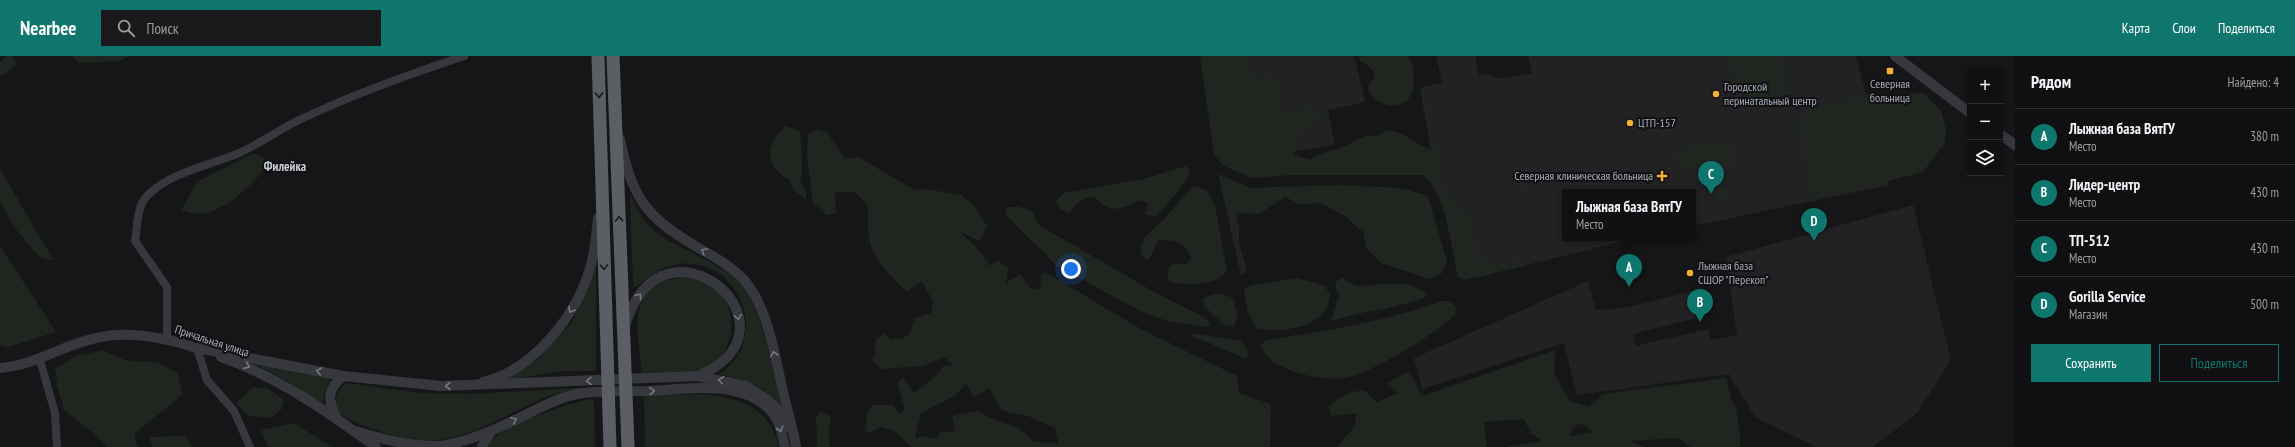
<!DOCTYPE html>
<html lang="ru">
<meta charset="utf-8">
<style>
:root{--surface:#101012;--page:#19191b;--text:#f1f3f6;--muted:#9c9d9f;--line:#303032;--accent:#0f766e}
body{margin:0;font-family:"PT Sans Narrow",sans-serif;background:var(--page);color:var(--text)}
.controls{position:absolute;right:12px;top:12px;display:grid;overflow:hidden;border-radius:0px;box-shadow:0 2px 6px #0003}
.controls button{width:36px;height:36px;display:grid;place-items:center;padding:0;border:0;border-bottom:1px solid var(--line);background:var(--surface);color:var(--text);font:20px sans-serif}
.you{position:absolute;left:1071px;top:213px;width:14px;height:14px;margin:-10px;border:3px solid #fff;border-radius:50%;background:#1a73e8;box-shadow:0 0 0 6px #1a73e833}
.badge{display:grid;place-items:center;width:26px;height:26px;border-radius:50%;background:var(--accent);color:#fff;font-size:13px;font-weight:700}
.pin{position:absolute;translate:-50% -33px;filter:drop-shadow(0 1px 2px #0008)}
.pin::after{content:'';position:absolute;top:21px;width:14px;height:12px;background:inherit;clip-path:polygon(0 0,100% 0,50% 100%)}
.popup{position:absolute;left:1562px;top:133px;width:134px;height:52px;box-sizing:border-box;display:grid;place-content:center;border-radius:0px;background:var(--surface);filter:drop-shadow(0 1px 3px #0005);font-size:13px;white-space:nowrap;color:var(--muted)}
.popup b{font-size:15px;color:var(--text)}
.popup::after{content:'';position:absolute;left:50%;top:100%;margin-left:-8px;border:8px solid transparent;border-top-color:var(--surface)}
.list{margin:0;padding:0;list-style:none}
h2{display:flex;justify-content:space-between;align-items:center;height:52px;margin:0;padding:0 16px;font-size:17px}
h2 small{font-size:13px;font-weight:400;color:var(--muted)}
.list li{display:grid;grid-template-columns:26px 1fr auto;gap:12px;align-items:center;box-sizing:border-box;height:56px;padding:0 16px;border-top:1px solid var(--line)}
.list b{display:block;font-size:15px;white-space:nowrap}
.list p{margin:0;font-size:13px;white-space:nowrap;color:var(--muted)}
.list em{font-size:13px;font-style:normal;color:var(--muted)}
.actions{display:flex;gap:8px;padding:12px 16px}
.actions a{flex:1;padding:9px 0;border:1px solid var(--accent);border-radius:0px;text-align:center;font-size:14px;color:var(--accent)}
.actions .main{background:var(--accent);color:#fff}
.icon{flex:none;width:22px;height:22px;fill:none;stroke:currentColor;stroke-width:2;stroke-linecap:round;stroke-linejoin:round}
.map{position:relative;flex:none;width:2015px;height:391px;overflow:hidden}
header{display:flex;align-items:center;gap:24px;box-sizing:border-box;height:56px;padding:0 20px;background:var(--accent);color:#fff}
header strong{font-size:19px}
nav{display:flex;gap:22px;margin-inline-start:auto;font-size:14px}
.search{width:280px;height:36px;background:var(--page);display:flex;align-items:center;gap:10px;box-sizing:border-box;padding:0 14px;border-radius:0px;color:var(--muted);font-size:15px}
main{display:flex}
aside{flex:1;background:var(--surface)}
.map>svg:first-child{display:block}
</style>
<header>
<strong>Nearbee</strong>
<div class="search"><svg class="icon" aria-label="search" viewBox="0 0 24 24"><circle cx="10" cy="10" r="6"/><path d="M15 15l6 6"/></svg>Поиск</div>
<nav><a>Карта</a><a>Слои</a><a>Поделиться</a></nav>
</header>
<main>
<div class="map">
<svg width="2015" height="391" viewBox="0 0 2015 391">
<rect width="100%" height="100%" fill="#161618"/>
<!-- built -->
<g fill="#222225">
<path d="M 1201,0 L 1354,0 L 1365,46 L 1328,54 L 1335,89 L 1222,106 Z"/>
<path d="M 1436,0 L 1475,0 L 1479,19 L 1487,18 L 1501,23 L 1532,17 L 1528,0 L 1856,0 L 1889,129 L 1693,170 L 1693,136 L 1565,136 L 1565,182 L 1636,182 L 1465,224 L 1458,221 L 1420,32 L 1442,27 Z"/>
<path d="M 1913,149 L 1951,304 L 1917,357 L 1873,391 L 1816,391 L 1755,361 L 1729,318 L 1577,339 L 1564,287 L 1422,333 L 1414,302 L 1588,225 L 1596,254 L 1625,252 L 1700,233 L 1705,260 L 1633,278 L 1636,290 L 1708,273 L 1711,284 L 1737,279 L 1726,201 Z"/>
</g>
<!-- green -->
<g fill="#1e261f" fill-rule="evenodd">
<path d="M 7,0 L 11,0 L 18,8 L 0,21 L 0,6 Z"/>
<path d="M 72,0 L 129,0 L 120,5 L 78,7 Z"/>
<path d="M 1200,0 L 1245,0 L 1246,12 L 1262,22 L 1270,19 L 1281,30 L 1281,53 L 1293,58 L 1306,50 L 1318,53 L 1321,61 C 1309,80 1289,67 1295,99 L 1310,104 L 1321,98 L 1350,88 L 1359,82 L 1369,79 L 1377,81 L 1386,74 C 1404,75 1415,88 1431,94 L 1420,32 L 1425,31 L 1442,127 C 1448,140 1455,143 1463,154 C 1473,167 1475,187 1479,202 C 1492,209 1511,203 1525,205 L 1528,209 L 1465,224 L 1458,221 C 1452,191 1447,140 1423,119 L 1291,119 L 1252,122 L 1224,110 L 1214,99 Z"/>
<path d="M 1359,0 L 1408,0 C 1416,10 1417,38 1405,46 C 1392,55 1368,45 1368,29 L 1375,21 C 1372,9 1368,11 1360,5 Z"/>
<path d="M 1729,0 L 1781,0 L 1789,38 L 1741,50 Z"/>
<path d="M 1923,37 L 1941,55 L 1946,74 L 1945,87 L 1923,116 L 1813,144 L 1798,66 L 1809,52 L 1842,48 L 1855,39 Z"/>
<path d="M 785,70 L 800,75 C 801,86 804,118 800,124 L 806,135 L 806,143 L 793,134 L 790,124 C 764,110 765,91 785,70 Z"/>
<path d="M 818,73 L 828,77 L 845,103 L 858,101 L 915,134 L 925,133 L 961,139 L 973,148 L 987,170 L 980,185 L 960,176 L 976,191 L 989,206 L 987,210 L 998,205 L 1008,212 L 1006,227 L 1020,218 L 1030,232 L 1040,234 L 1041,219 L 1045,216 L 1141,273 L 1237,320 L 1239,337 L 1271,348 L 1270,391 L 911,391 L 894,375 L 880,371 L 870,377 L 865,374 L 867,358 L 872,349 L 893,349 L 899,358 L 905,354 L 897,326 L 903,322 L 914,337 L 936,320 L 943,310 L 953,309 L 944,301 L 924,310 L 880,313 L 872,304 L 877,296 L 874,293 L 876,283 L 885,278 L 891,284 C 910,282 909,280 915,262 L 931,257 L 933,246 L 922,225 L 907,235 C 896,227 873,202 870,187 C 867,176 869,162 868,150 L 855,136 L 835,136 L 836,157 L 827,159 L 813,147 L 807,99 L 808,79 ZM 966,328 L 974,341 L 989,332 L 1002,355 L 1028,360 L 1055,372 L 1058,387 L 1034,386 L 1019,372 L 988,361 L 979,355 L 952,360 L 955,375 L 939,377 L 936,383 L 923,380 L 915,383 L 921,357 L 954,340 Z"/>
<path d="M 1733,84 L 1735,107 L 1722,114 L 1730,144 L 1721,147 L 1712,114 L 1679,112 L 1672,97 L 1698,89 Z"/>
<path d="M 254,97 L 271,106 C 250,130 216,170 181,154 L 197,126 Z"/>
<path d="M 1187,110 L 1190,118 C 1180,134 1169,147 1155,160 L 1145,159 L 1148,147 L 1139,144 C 1121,154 1110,158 1094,141 C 1082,141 1076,147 1070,157 L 1059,152 L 1056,145 L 1064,137 L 1143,123 Z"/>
<path d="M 0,113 L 54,205 L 39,201 L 15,172 L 0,145 Z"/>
<path d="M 1518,115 L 1523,117 C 1527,124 1526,133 1520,139 L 1516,118 Z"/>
<path d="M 1218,118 L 1251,132 L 1340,129 L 1384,131 L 1405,133 L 1428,140 L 1447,206 L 1441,218 L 1429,223 L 1381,207 L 1366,192 L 1364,177 L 1345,160 L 1320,147 L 1300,148 L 1285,141 L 1259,158 L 1236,157 L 1239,171 L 1239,187 L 1247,215 L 1241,219 Z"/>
<path d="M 1194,130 L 1207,134 L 1215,150 L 1227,214 C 1218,231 1189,228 1172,227 L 1167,223 L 1169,211 L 1174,208 L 1186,208 L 1191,203 C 1189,187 1171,182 1158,185 L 1149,203 L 1142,201 C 1136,183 1154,174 1164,163 C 1175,152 1183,139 1194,130 Z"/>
<path d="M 630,137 C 634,146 638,156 644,164 C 663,191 718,201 742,230 C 762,253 774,319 781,350 C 763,331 744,321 718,319 C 772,286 742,200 678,208 C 662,210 646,223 633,233 Z"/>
<path d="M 1006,151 L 1019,151 L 1032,155 L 1039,169 L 1156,237 L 1206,262 L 1210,269 L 1203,271 L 1167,265 L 1142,256 L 1055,209 C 1040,190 1020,176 1005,157 Z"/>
<path d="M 0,190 L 56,276 L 8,291 L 0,289 Z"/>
<path d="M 596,212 L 596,315 L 562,315 L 504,324 L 536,305 L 572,266 Z"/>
<path d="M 686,220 C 694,223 708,225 714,231 C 739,252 737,294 709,310 C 691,321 662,316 642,317 C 640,293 630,255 648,235 C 657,225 674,223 686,220 Z"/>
<path d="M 1297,222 L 1323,229 L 1330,237 C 1330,272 1282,278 1256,272 L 1247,254 L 1244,232 L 1252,229 Z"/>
<path d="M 1342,222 C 1347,225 1354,230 1360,230 C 1382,230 1407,221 1426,238 L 1425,242 L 1386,253 L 1366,256 L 1331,265 L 1339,239 L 1335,230 L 1336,226 Z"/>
<path d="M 1213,238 L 1223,238 L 1233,242 L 1238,261 L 1234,271 L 1224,269 L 1204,250 L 1203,242 Z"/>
<path d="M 1442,245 L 1450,245 L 1456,251 L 1455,259 C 1436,277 1370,319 1344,322 C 1326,324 1303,320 1287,313 C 1275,308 1265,302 1261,289 L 1266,284 C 1325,276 1386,265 1442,245 Z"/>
<path d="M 1198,278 L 1241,285 L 1249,297 L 1246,303 L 1190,279 Z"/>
<path d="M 103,294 L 127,305 L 157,306 L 178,317 L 182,339 L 134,378 L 138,391 L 107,391 L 91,375 L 64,354 L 57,329 L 55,313 L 76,300 Z"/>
<path d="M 1555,294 L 1554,317 L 1570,345 L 1589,351 L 1603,338 L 1726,322 L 1731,343 L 1736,352 L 1741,388 L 1739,391 L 1690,391 L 1679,382 L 1630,385 L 1645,391 L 1505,391 L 1542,385 L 1530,376 L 1524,363 L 1484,366 L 1487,391 L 1337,391 L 1354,371 L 1357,357 L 1331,360 L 1328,350 L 1348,337 L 1364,334 L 1376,346 L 1398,337 L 1387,327 L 1409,315 L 1422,340 ZM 1581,367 L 1593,376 L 1570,380 L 1573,372 Z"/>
<path d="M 245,304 L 330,322 L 322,347 L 276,319 Z"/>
<path d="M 346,327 L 421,337 L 472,338 L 594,331 C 579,333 561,335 546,341 C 512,355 477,380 439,384 C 411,388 367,373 343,360 C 329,352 336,333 346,327 Z"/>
<path d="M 253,331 L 267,332 L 284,344 L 281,354 L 270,362 L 247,359 L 236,347 Z"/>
<path d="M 702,338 C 739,342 769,350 779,391 L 645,391 L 644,339 Z"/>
<path d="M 594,343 L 595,391 L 488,391 C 489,387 490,383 494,381 C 512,367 571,345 594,343 Z"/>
<path d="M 819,356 L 826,357 L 831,362 L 829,373 L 830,391 L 817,391 L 816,361 Z"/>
<path d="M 294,367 L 332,391 L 268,391 L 261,374 Z"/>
<path d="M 186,380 L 192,391 L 152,391 L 150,381 Z"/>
</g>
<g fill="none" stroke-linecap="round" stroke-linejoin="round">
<!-- minor -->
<g stroke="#37383d" stroke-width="8">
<path d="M 167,284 L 167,231 L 135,185 C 137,172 137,151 146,141 C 170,116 208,110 239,97 C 259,88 277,75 297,65 C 351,39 408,19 464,0"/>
<path d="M 197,292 L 207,324 L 234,355 L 250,391"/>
<path d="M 40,304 L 55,357 L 57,391"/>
</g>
<!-- tertiary -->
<g stroke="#37383d" stroke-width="10">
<path d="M 1895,0 L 1970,57"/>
<path d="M 2000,78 L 2015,89"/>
<path d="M 620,83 C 632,141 645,161 697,191 C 713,200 731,210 744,224 C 768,251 775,301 783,335 C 787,354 793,372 796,391"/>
<path d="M 625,270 C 662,144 812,272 698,320"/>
<path d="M 197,292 L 343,320 L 441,330 L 698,320 L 746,330 L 765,342 L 780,355 L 794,378"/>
<path d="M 221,301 C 278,321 328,356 376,391"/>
<path d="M 0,312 C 37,309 62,289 96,282 C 130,274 171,283 202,294"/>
<path d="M 483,326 C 532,315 574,262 589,216 C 595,198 596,180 598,162"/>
<path d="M 337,363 C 327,345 327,333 343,320"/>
<path d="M 355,375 C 382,383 412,391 441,390 C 472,385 501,371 529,357 C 544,350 560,341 577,338 C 600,334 626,336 649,335 C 692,333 759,320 780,370 C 782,377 783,384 785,391"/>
<path d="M 482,391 L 491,375"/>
</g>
<!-- trunk -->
<g stroke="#5b5e65" stroke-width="13">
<path d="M 598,0 L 610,391"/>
<path d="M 613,0 L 628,391"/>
</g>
</g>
<!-- one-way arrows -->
<defs><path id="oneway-chevron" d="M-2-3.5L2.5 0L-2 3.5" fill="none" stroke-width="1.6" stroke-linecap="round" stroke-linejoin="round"/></defs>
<g stroke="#18191b">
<use href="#oneway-chevron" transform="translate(599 39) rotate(89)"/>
<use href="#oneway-chevron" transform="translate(619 163) rotate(-92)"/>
<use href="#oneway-chevron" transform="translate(604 211) rotate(88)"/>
</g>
<g stroke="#757881">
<use href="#oneway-chevron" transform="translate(704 195) rotate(-150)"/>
<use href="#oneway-chevron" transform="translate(639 240) rotate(-53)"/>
<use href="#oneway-chevron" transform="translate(571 254) rotate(120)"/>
<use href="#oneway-chevron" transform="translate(738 261) rotate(81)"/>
<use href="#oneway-chevron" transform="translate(774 298) rotate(-102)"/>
<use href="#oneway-chevron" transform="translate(247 310) rotate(24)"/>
<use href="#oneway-chevron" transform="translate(319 315) rotate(-169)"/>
<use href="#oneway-chevron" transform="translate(721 324) rotate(-169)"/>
<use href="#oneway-chevron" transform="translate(589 325) rotate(177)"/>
<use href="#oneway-chevron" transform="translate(448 330) rotate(-180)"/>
<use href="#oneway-chevron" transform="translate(652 335) rotate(-3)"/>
<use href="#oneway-chevron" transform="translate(514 364) rotate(-25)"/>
<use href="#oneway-chevron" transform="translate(780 373) rotate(71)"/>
</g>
<!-- markers -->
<g fill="#f2b134" stroke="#111113" stroke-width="1.5">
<rect x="1886" y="11" width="8" height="8" rx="2"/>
<circle cx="1716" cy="38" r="4"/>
<circle cx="1630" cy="67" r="4"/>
<path d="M1660 114h4v4h4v4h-4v4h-4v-4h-4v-4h4z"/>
<circle cx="1690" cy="217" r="4"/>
</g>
<g text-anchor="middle" stroke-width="4" stroke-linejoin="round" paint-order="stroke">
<!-- poi labels -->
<g font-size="12" fill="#a8adb8" stroke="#111113" text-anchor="start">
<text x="1890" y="32" text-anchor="middle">Северная<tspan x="1890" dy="14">больница</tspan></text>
<text x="1724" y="35">Городской<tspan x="1724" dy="14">перинатальный центр</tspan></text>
<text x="1638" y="71">ЦТП-157</text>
<text x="1653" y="124" text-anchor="end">Северная клиническая больница</text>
<text x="1698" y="214">Лыжная база<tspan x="1698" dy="14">СШОР "Перекоп"</tspan></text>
</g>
<!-- street labels -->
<g font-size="12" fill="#a8adb8" stroke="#111113">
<text transform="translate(212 285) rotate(18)" y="4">Причальная улица</text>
</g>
<!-- neighbourhood labels -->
<g font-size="13" font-weight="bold" fill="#c9ccd4" stroke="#111113">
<text x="285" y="115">Филейка</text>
</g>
</g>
</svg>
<div class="controls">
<button>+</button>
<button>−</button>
<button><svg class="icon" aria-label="layers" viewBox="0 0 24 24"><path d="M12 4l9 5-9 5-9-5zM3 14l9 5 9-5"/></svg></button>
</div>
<div class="you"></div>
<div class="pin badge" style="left:1629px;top:231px">A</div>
<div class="popup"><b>Лыжная база ВятГУ</b>Место</div>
<div class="pin badge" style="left:1700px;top:266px">B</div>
<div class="pin badge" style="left:1711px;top:138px">C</div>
<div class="pin badge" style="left:1814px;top:185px">D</div>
</div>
<aside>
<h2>Рядом<small>Найдено: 4</small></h2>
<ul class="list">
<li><span class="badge">A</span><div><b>Лыжная база ВятГУ</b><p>Место</p></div><em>380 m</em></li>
<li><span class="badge">B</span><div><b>Лидер-центр</b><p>Место</p></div><em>430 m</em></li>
<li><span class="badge">C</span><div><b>ТП-512</b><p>Место</p></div><em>430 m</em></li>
<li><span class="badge">D</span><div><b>Gorilla Service</b><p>Магазин</p></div><em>500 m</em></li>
</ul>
<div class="actions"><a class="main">Сохранить</a><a>Поделиться</a></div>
</aside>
</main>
